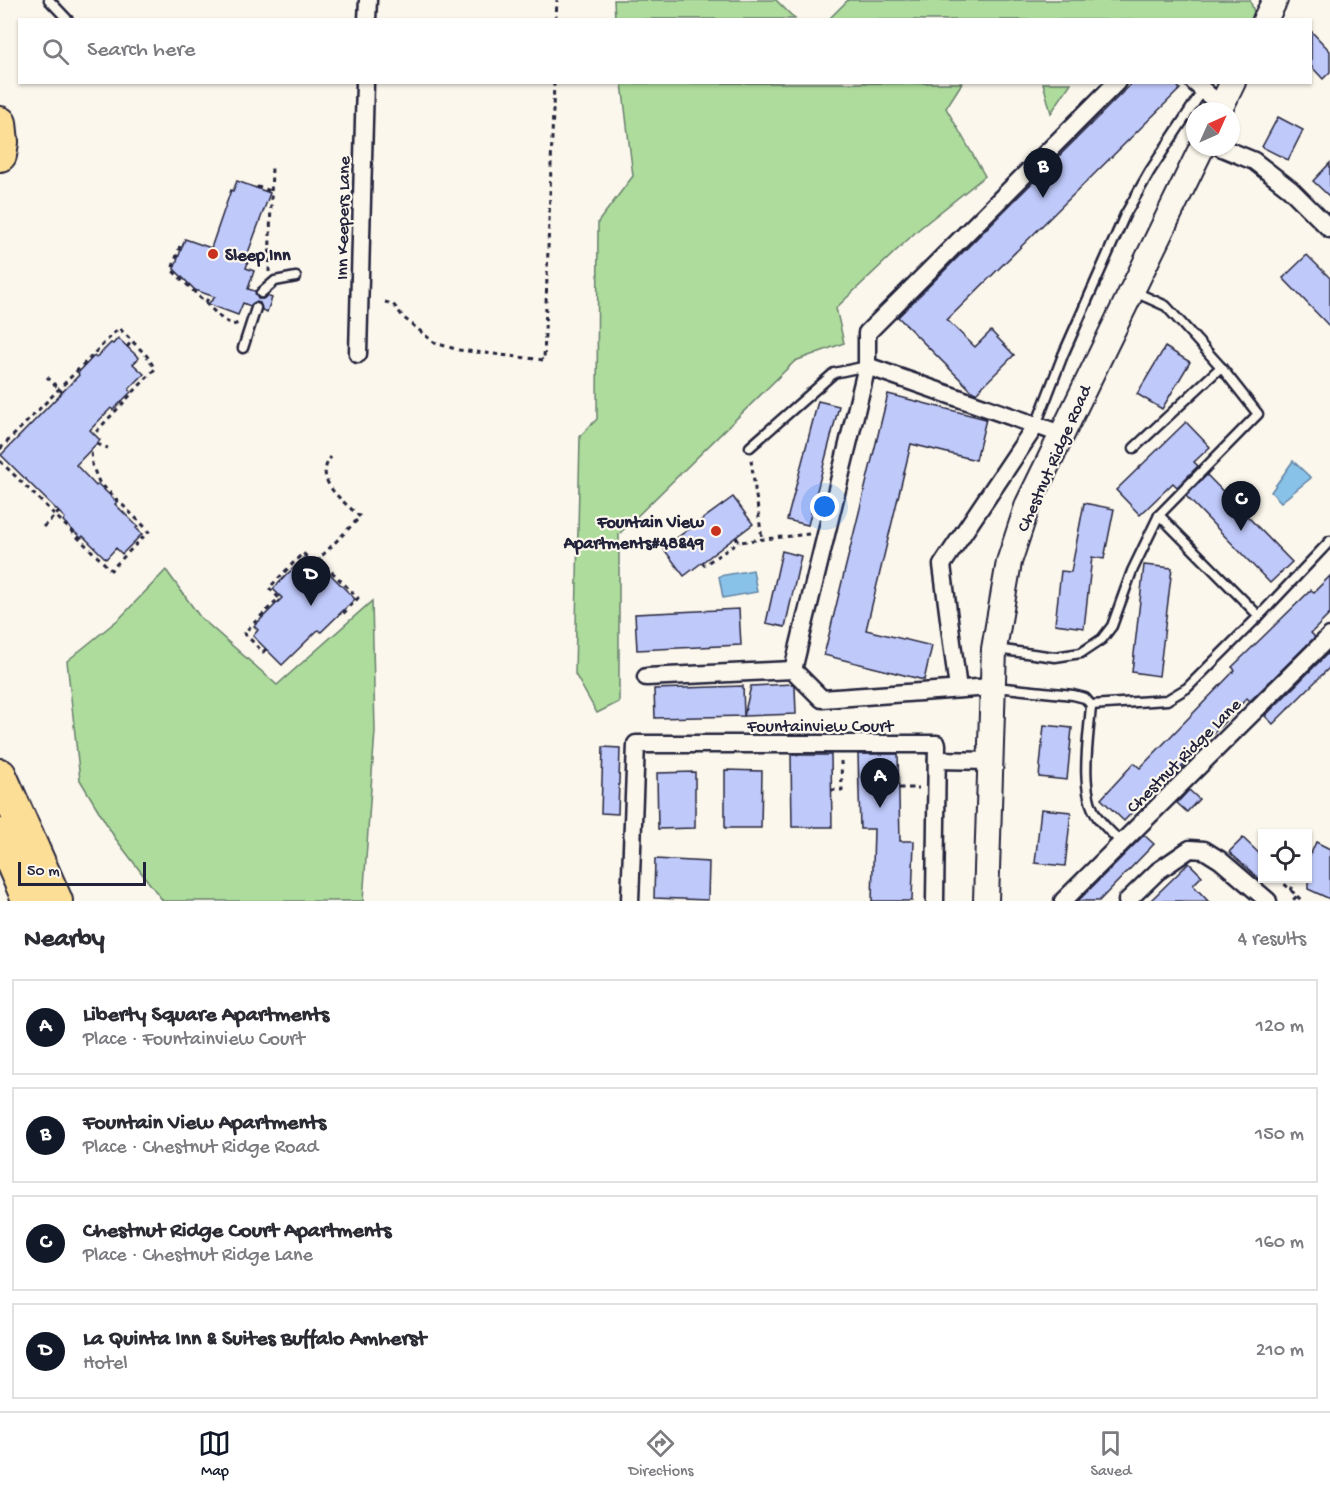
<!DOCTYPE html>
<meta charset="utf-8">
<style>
:root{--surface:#fff;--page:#f7f7f7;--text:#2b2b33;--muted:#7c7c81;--line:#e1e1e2;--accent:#111827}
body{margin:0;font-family:"Gochi Hand",sans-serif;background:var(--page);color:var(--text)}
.controls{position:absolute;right:18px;bottom:18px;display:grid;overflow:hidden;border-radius:0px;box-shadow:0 2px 4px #0004}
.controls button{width:54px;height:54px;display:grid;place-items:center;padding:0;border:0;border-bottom:2px solid var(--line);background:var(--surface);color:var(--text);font:30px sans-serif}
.compass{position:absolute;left:1186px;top:102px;width:54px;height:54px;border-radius:50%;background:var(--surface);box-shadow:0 2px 4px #0004;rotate:45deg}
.scale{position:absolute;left:18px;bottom:15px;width:128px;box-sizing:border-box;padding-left:6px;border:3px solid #22223b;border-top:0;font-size:16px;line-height:21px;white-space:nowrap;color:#22223b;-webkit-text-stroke:4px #fbf7ec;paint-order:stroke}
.you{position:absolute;left:825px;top:507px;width:21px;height:21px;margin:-15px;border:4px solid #fff;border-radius:50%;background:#1a73e8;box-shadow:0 0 0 9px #1a73e833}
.badge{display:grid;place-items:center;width:39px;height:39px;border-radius:50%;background:var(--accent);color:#fff;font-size:20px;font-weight:700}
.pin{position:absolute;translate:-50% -50px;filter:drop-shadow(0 2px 3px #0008)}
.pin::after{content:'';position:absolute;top:32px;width:21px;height:18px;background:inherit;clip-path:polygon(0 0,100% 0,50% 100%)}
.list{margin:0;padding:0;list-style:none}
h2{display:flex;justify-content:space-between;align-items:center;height:78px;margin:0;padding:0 24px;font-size:26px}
h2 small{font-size:20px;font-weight:400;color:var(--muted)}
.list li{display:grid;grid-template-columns:39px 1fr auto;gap:18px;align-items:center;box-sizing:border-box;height:96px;margin:0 12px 12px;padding:0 12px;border:2px solid var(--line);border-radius:0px}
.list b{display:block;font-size:22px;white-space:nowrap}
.list p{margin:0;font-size:20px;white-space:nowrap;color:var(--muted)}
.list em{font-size:20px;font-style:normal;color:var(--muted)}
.icon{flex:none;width:33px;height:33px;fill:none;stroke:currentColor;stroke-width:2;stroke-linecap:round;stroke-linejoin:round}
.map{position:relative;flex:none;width:1330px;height:901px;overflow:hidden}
.search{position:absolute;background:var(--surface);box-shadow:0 2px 4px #0004;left:18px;right:18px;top:18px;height:66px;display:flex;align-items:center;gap:15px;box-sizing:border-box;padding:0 21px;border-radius:0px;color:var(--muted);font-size:22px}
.sheet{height:510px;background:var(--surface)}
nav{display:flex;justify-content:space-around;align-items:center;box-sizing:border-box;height:84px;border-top:2px solid var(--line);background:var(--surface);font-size:16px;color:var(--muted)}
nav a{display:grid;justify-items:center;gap:3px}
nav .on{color:var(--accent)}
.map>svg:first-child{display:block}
</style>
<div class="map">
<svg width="1330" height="901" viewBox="0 0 1330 901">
<rect width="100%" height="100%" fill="#fbf7ec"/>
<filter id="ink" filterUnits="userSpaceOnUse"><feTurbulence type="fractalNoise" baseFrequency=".0167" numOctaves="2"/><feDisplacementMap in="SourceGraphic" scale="12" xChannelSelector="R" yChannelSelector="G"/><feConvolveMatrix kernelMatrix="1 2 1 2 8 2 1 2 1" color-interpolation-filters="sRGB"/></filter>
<g filter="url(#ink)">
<!-- green -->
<g fill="#addc9c" stroke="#687f6c" stroke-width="1.5">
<path d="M 614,0 L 776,0 L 795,19 L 615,19 Z"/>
<path d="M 848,0 L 1250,0 L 1256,18 L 1255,20 L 828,20 Z"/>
<path d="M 622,83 L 962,83 L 946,108 L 985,176 L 919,229 L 836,308 L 844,343 L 795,361 L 619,534 L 619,702 L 597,713 L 575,674 L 580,436 L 597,419 L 598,222 L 633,176 Z"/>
<path d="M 1043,83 L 1071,83 L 1051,113 Z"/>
<path d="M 166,570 L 200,617 L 277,685 L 372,601 L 375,731 L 363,901 L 163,901 L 115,838 L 80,780 L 67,661 L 120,618 Z"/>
</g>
<!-- water -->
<g fill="#89c2e8" stroke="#6082a3" stroke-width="1.5">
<path d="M 1293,461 L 1311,478 L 1281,502 L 1271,492 Z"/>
<path d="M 753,570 L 757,592 L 723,598 L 719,576 Z"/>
</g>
<!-- building -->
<g fill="#bfc9fa" stroke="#22223b" stroke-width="1.5">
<path d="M 1311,31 L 1330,51 L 1330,72 L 1323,79 L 1311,66 Z"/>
<path d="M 1133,82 L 1174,82 L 1180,89 L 947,320 L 975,347 L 991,331 L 1014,355 L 976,393 L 973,392 L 898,317 Z"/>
<path d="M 1278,117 L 1303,130 L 1288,160 L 1262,147 Z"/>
<path d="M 1330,163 L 1330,197 L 1313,181 Z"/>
<path d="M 237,181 L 270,193 L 245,261 L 248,262 L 246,268 L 254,271 L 248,289 L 255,291 L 258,299 L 263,299 L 267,296 L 272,298 L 267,312 L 262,310 L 260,303 L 255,302 L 250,306 L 243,303 L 238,315 L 208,304 L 215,297 L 195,290 L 174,269 L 185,239 L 211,248 L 231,190 L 233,191 Z"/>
<path d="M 1307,255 L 1330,278 L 1330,327 L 1283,278 Z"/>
<path d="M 118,338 L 139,358 L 133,364 L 144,374 L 129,389 L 131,392 L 113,410 L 111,408 L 90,430 L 100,440 L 76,465 L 96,486 L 98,484 L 117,502 L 115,504 L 138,527 L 136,528 L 142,534 L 122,554 L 116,548 L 106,559 L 83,536 L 81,538 L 63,521 L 65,518 L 1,455 L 79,375 L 78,373 L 94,356 L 96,358 L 111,343 L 113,344 Z"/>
<path d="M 1165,347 L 1190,362 L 1162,409 L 1137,394 Z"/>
<path d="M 888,394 L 986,419 L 976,460 L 911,444 L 866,630 L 932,646 L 924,680 L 824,655 Z"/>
<path d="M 818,401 L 839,406 L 808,525 L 787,520 Z"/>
<path d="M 1186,422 L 1210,447 L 1194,462 L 1198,466 L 1177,487 L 1173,483 L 1140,515 L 1116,490 Z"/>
<path d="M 1207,475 L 1292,562 L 1270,583 L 1186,496 Z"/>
<path d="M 733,497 L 753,524 L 684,576 L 663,548 Z"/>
<path d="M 1084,503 L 1114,509 L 1104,559 L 1092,557 L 1084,628 L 1055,624 L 1061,571 L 1071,572 Z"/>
<path d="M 782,551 L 801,556 L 785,627 L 766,623 Z"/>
<path d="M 305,556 L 315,566 L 319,563 L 355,599 L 321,632 L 318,630 L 282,665 L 253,636 L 258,630 L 254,626 L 282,598 L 273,589 Z"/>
<path d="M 1144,565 L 1172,568 L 1159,676 L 1132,672 Z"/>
<path d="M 1330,576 L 1330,614 L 1311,633 L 1315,637 L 1250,701 L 1247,698 L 1162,788 L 1158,785 L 1124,821 L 1101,799 L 1134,763 L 1140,768 L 1235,670 L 1232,667 L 1311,590 L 1314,592 Z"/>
<path d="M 739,609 L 741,645 L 637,650 L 635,614 Z"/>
<path d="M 1330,651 L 1330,667 L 1273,724 L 1265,716 Z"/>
<path d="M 793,684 L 795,687 L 796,714 L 744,716 L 751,686 Z"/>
<path d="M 743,686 L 744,716 L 655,718 L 654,689 Z"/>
<path d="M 1044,725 L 1072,728 L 1067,780 L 1039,777 Z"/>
<path d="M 603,747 L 620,748 L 618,814 L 601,813 Z"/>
<path d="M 858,754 L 898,754 L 900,841 L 914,841 L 912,901 L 872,901 L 874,829 L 860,829 Z"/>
<path d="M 791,755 L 831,755 L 832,827 L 792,827 Z"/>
<path d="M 725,770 L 762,771 L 761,828 L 725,828 Z"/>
<path d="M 695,772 L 695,828 L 658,829 L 657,773 Z"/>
<path d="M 1189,790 L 1199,799 L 1187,812 L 1177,803 Z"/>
<path d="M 1041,809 L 1071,812 L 1065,866 L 1035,863 Z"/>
<path d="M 1144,835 L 1154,844 L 1099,901 L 1078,901 Z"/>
<path d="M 1243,838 L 1263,857 L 1263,882 L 1229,852 Z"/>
<path d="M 1316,842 L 1330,849 L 1330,899 L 1308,889 L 1308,860 Z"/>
<path d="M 655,859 L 709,862 L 708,900 L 654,898 Z"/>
<path d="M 1189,863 L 1202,876 L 1193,885 L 1208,901 L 1150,901 Z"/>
</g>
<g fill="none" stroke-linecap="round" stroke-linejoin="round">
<defs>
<g id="lane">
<path d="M 49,0 L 68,20"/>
<path d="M 261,293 L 275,281 L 296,277"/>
<path d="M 243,348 L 256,308"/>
<path d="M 1036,425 L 1063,355 L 1125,215 L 1150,171 L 1203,90"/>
<path d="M 750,447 L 834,373 L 867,366"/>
<path d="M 1134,448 L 1221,367"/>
<path d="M 1259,616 L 1330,541"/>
<path d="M 996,649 L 1055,657 L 1081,653 L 1102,639 L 1112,626 L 1132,571 L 1159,515 L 1258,414 L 1221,367 L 1166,306 L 1135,292"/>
<path d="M 995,687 L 1073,695 L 1085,698 L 1091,705 C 1089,736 1079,788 1096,815 C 1103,826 1113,834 1122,843"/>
<path d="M 1091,705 L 1167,700 L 1187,688 L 1259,616 L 1159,515"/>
</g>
<g id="street">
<path d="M 367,20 L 368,0"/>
<path d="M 1194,82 L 1221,106"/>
<path d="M 1220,147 L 1254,161 L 1290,189 L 1330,229"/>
<path d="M 358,354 L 365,82"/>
<path d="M 867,366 L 1061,434"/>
<path d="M 793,670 L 867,366 L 867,333 L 1117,82"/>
<path d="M 646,677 L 793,670 L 822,699 L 991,687"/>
<path d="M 958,689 L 942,565 L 1036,425"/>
<path d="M 937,760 L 989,761"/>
<path d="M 630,901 L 636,744 L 937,744 L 935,901"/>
<path d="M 1063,901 L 1330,636"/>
<path d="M 1127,901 L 1158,871 L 1190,849 L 1204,850 L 1220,860 L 1268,901"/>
</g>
<g id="secondary">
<path d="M 1265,20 L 1275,0"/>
<path d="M 1219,111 L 1233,82"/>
<path d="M 986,901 L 994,649 L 1009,562 L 1028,504 L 1202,147"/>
</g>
<g id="highway">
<path d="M 0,123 L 2,142 L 0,155"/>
<path d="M 0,775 L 56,901"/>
<path d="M 0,835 L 29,901"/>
</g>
</defs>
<!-- lane casing -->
<use href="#lane" stroke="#22223b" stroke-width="13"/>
<!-- street casing -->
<use href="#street" stroke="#22223b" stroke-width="21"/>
<!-- secondary casing -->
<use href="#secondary" stroke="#22223b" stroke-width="28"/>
<!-- highway casing -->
<use href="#highway" stroke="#22223b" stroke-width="36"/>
<!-- path -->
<g stroke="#22223b" stroke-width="3" stroke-dasharray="4.5 4.5" stroke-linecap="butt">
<path d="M 556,20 L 557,0"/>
<path d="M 257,188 L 258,187 L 271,191"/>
<path d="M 180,246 L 172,270 L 222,319 L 233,325 L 239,323"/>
<path d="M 269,272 L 272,166"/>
<path d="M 385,302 L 393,304 L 404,318 L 435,343 L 459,350 L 544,360 L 554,82"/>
<path d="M 206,303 L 209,295"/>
<path d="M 127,347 L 132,341"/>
<path d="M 47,377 L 62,392"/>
<path d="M 97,444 L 108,448"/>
<path d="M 0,449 L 119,328 L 147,356 L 155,369 L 94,434"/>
<path d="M 751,460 L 762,539"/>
<path d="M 0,461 L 111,570 L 149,531 L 99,482 L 92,465 L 91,450"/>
<path d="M 43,527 L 59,512"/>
<path d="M 736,537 L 739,542 L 809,534"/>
<path d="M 319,559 L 358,598 L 341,616 L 340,614"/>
<path d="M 702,562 L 704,565 L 739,542"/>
<path d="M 266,649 L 263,652 L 244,633 L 279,598 L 269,588 L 303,553 L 314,564 L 360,517 C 344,501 312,481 331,457"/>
<path d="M 899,788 L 919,788"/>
<path d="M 831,790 L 842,790 L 841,761"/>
<path d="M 1278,878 L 1297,896 L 1292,901"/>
<path d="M 1291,891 L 1295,878"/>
<path d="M 1297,896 L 1302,901"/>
</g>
<!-- lane -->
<use href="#lane" stroke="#fbf7ec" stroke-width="8"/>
<!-- street -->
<use href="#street" stroke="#fbf7ec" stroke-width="16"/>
<!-- secondary -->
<use href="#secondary" stroke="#fbf7ec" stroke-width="24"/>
<!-- highway -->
<use href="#highway" stroke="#fcde96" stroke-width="32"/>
</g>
</g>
<!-- markers -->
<g fill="#c8321e" stroke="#fbf7ec" stroke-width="2">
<circle cx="213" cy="254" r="6"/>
<circle cx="716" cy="531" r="6"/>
</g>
<g text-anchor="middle" stroke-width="4.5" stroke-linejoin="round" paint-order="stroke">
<!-- street labels -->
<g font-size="18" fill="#22223b" stroke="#fbf7ec">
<text transform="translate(342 218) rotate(-89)" y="6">Inn Keepers Lane</text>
<text transform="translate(1053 458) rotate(-66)" y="6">Chestnut Ridge Road</text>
<text x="820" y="731">Fountainview Court</text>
<text transform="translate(1183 755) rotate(-45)" y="6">Chestnut Ridge Lane</text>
</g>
<!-- poi labels -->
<g font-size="18" font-weight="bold" fill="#22223b" stroke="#fbf7ec" text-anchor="start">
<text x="225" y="260">Sleep Inn</text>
<text x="704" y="527" text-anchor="end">Fountain View<tspan x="704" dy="21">Apartments#48&amp;49</tspan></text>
</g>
</g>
</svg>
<div class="controls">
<button><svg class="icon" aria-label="locate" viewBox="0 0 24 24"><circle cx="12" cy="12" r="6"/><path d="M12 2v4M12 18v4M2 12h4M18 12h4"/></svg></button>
</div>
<svg class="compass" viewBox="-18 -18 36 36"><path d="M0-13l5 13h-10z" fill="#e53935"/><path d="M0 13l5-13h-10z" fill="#7c7c81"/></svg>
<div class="scale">50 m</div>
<div class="you"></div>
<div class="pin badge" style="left:880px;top:808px">A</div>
<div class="pin badge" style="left:1043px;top:198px">B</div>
<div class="pin badge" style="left:1241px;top:531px">C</div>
<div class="pin badge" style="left:311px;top:606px">D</div>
<div class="search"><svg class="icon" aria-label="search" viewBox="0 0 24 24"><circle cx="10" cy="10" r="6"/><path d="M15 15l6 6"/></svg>Search here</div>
</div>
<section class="sheet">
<h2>Nearby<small>4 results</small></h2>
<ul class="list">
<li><span class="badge">A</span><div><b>Liberty Square Apartments</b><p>Place · Fountainview Court</p></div><em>120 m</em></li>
<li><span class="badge">B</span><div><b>Fountain View Apartments</b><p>Place · Chestnut Ridge Road</p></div><em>150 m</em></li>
<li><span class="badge">C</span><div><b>Chestnut Ridge Court Apartments</b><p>Place · Chestnut Ridge Lane</p></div><em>160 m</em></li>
<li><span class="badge">D</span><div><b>La Quinta Inn &amp; Suites Buffalo Amherst</b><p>Hotel</p></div><em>210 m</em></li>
</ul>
</section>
<nav>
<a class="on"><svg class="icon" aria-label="map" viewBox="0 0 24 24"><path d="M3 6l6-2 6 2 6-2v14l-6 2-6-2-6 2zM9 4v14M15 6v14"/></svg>Map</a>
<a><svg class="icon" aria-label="directions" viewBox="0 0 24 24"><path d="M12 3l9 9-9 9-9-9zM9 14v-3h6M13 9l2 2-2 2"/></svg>Directions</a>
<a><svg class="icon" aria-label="saved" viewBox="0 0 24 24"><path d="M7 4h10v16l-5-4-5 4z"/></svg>Saved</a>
</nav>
